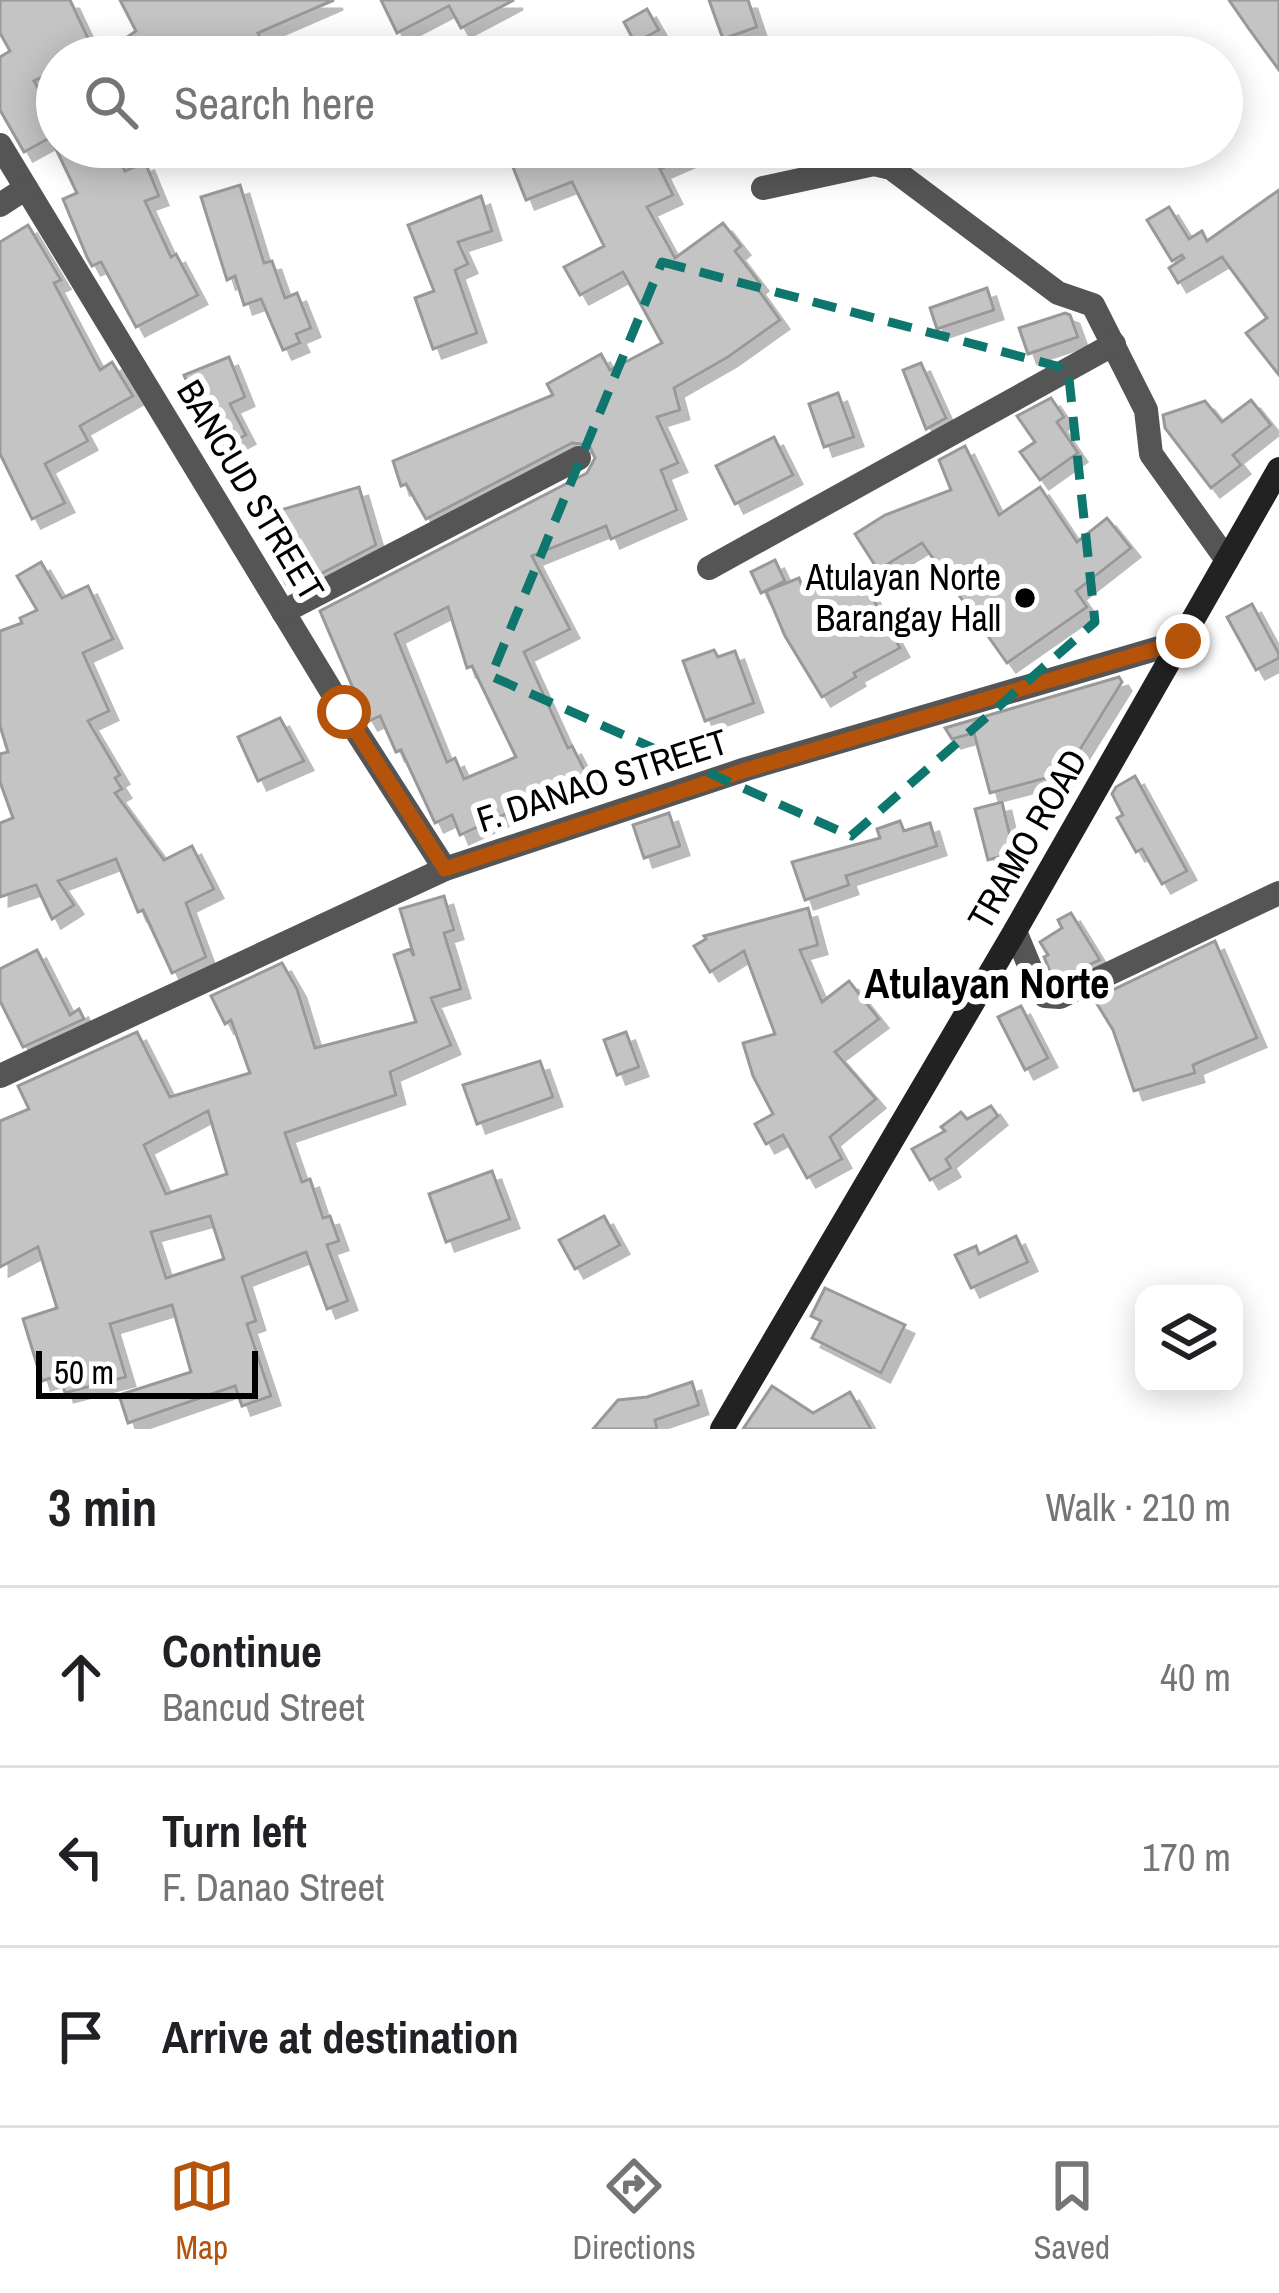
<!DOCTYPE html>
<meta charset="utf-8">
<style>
:root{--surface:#fff;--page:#f2f2f2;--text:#202124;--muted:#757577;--line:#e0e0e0;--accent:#b45309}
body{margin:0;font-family:"Archivo Narrow",sans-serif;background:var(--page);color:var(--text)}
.controls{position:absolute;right:36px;bottom:36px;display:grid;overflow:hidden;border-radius:24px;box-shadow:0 6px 30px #0003}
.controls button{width:108px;height:108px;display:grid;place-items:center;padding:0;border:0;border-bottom:3px solid var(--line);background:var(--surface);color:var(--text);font:60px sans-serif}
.scale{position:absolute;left:36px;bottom:30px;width:222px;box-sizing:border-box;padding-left:12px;border:6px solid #000;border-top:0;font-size:33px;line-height:42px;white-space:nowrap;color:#000;-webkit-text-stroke:9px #fff;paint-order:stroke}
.stop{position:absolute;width:36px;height:36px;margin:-27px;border:9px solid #b45309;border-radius:50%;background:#fff}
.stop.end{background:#b45309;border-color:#fff;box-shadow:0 3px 12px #0008}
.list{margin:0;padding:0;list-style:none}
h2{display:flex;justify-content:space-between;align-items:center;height:156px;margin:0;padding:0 48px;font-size:51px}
h2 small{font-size:39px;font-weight:400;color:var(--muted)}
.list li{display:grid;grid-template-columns:78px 1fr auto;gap:36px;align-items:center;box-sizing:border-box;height:180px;padding:0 48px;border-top:3px solid var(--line)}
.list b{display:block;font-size:45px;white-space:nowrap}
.list p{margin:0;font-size:39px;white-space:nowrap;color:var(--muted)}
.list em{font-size:39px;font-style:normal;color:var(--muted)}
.icon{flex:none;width:66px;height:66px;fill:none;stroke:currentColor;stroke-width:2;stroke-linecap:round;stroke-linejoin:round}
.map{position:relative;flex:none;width:1279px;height:1429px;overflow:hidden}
.search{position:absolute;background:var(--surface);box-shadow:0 6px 30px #0003;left:36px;right:36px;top:36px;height:132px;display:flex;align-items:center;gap:30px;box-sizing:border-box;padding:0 42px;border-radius:66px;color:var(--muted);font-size:45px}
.sheet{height:696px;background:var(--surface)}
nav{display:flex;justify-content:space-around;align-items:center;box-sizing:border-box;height:168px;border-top:3px solid var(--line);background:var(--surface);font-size:33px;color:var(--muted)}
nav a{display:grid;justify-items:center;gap:6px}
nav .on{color:var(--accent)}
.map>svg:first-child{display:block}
</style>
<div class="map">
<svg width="1279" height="1429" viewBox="0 0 1279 1429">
<defs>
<filter id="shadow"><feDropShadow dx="9" dy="9" stdDeviation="0" flood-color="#0004"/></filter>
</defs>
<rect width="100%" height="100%" fill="#fff"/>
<!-- building -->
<g fill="#c4c4c4" stroke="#999" stroke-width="3" fill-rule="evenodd" filter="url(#shadow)">
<path d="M 0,0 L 70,0 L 97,57 L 57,57 L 57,70 L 34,81 L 57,121 L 57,134 L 24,152 L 0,110 L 0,57 L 10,51 L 0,33 Z"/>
<path d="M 120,0 L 334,0 L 258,33 L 270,57 L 98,57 L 136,31 Z"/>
<path d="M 381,0 L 514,0 L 461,28 L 449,6 L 397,33 Z"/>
<path d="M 709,0 L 748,0 L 757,27 L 723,39 Z"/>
<path d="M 1229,0 L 1279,0 L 1279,70 L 1249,29 Z"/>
<path d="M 647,9 L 659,30 L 635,43 L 624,22 Z"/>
<path d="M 55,147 L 113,147 L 125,171 L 145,162 L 159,196 L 145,201 L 171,257 L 176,254 L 198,295 L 136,327 L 101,262 L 92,266 L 87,257 L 63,199 L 77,193 Z"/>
<path d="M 520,147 L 711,147 L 660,169 L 673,195 L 647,207 L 675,258 L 723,223 L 741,246 L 735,251 L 759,282 L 755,285 L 780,320 L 728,357 L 674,388 L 680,410 L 657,417 L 678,463 L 661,470 L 677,510 L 611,539 L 606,526 L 532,556 L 570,629 L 524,652 L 568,748 L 572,746 L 590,781 L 558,796 L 556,791 L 460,835 L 452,815 L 435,823 L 401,750 L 396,752 L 380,716 L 369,721 L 361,707 L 320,611 L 587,473 L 595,458 L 589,445 L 572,443 L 426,519 L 406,484 L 401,486 L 393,461 L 553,395 L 547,384 L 601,354 L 610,370 L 662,343 L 623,272 L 580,295 L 564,267 L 604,246 L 572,182 L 526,200 L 507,152 ZM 448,607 L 467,668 L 472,666 L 516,757 L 464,779 L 455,758 L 447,762 L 395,634 Z"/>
<path d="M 240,185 L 264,263 L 272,261 L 285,298 L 297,293 L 311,328 L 296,334 L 300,343 L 283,350 L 261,299 L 244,305 L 235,276 L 227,280 L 201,197 Z"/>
<path d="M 1279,190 L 1279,375 L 1246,333 L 1267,318 L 1222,257 L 1178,283 L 1169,268 L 1184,258 L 1182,255 L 1172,261 L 1147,220 L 1169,207 L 1189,239 L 1202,231 L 1207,241 Z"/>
<path d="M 481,196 L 492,231 L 458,242 L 468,264 L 455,270 L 477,333 L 433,349 L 415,298 L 434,291 L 408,225 Z"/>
<path d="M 28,225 L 61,280 L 54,283 L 100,370 L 112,362 L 133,396 L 80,426 L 88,441 L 45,464 L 65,503 L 32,519 L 0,454 L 0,242 Z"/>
<path d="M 987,288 L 994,310 L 937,329 L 930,308 Z"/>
<path d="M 1065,313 L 1070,315 L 1078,337 L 1028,354 L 1019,328 Z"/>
<path d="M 229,357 L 245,397 L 230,404 L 246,435 L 220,449 L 200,415 L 184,375 Z"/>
<path d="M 921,363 L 946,418 L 926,429 L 903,370 Z"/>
<path d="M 838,393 L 854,437 L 824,447 L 809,404 Z"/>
<path d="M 1051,398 L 1064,417 L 1057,422 L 1078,453 L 1040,480 L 1020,452 L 1035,442 L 1017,416 Z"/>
<path d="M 1251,400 L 1271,425 L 1233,455 L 1241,465 L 1211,488 L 1165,428 L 1163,415 L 1205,401 L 1222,422 Z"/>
<path d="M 774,437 L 793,475 L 735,504 L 716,466 Z"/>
<path d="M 965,446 L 999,515 L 1040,487 L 1077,542 L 1107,518 L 1131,548 L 1076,591 L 1087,607 L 1007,663 L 922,543 L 878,570 L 855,534 L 885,515 L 951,490 L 939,460 Z"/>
<path d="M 359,487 L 376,545 L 307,581 L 306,577 L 286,584 L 273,556 L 286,552 L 274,512 Z"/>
<path d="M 775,560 L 785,581 L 761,593 L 751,572 Z"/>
<path d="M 41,562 L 62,598 L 88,586 L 113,639 L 83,653 L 109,711 L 88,721 L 120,775 L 115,778 L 122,789 L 115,793 L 164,860 L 192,846 L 214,889 L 186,903 L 206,957 L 172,973 L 143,910 L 138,912 L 116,859 L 58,881 L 74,905 L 52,919 L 36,885 L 0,897 L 0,823 L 13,818 L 0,782 L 0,754 L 8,752 L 0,726 L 0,631 L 22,623 L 20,618 L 37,610 L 17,576 Z"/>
<path d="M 838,567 L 842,575 L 857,569 L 900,648 L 854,673 L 856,677 L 822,697 L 785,636 L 766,591 L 799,578 L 802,586 Z"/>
<path d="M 1252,604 L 1279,654 L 1279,658 L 1256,670 L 1227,617 Z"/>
<path d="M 714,650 L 718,657 L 735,651 L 754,703 L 705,721 L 683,661 Z"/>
<path d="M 1119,677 L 1122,682 L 1058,785 L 1050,777 L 990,793 L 974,733 L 952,739 L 945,728 Z"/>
<path d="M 280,718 L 304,761 L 258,781 L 238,737 Z"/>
<path d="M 1135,776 L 1187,871 L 1162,884 L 1142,849 L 1136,852 L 1117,818 L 1123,815 L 1112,794 L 1116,787 Z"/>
<path d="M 1002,802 L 1014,853 L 988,860 L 975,809 Z"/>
<path d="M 669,813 L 680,846 L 644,858 L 633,825 Z"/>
<path d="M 900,821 L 904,831 L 930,823 L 937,846 L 846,876 L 849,885 L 805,900 L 792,862 L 880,838 L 877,829 Z"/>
<path d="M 444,896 L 454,930 L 444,933 L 461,989 L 431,998 L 451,1045 L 390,1072 L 396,1095 L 285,1133 L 302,1182 L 310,1179 L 323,1218 L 330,1216 L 339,1241 L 327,1245 L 348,1301 L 327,1309 L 306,1252 L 242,1277 L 256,1321 L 247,1324 L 271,1396 L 242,1406 L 235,1386 L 128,1423 L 119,1395 L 191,1372 L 172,1305 L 110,1324 L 126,1377 L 65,1393 L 60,1375 L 42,1381 L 23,1319 L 57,1308 L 38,1247 L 0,1267 L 0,1121 L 29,1109 L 18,1086 L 137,1032 L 170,1097 L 250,1073 L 231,1020 L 225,1024 L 211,996 L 282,963 L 297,989 L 315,1048 L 416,1022 L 394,955 L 410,949 L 414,956 L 400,909 ZM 208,1111 L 227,1174 L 166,1194 L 144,1145 ZM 210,1216 L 224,1259 L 166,1278 L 151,1232 Z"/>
<path d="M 808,908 L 818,945 L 800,950 L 822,1002 L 849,981 L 879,1019 L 835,1052 L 876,1099 L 830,1137 L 842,1159 L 807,1178 L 783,1135 L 766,1144 L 755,1124 L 773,1114 L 753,1076 L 743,1043 L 775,1034 L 744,951 L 710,972 L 694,946 L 706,939 L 704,936 Z"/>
<path d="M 1071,913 L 1100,960 L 1054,980 L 1044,957 L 1048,955 L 1040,942 L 1062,928 L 1058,920 Z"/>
<path d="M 1215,941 L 1257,1038 L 1193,1065 L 1195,1073 L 1134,1091 L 1113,1030 L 1094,999 Z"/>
<path d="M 37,950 L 70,1015 L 79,1009 L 84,1019 L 23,1047 L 0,1001 L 0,969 Z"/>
<path d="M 1021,1006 L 1048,1058 L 1025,1070 L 998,1017 Z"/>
<path d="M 626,1032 L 639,1067 L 617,1075 L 604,1040 Z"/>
<path d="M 540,1061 L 553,1097 L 477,1124 L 463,1085 Z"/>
<path d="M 991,1106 L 998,1116 L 946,1159 L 951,1168 L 930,1180 L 912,1149 L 945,1131 L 941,1127 L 961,1112 L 967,1119 Z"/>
<path d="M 492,1171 L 510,1219 L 446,1242 L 429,1194 Z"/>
<path d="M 604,1216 L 620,1245 L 575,1269 L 559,1240 Z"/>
<path d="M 1016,1236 L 1028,1262 L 971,1288 L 955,1255 L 976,1246 L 979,1254 Z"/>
<path d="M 825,1288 L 905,1325 L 881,1373 L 812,1338 L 821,1321 L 811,1316 Z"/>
<path d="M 692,1382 L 699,1405 L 655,1420 L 657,1429 L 593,1429 L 618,1400 L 647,1397 Z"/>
<path d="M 772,1386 L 813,1413 L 850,1392 L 871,1429 L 743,1429 Z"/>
</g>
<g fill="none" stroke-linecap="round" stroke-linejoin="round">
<!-- street -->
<g stroke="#555" stroke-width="24">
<path d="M 0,145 L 344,712 L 445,869"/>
<path d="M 763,188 L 874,164 L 891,168 L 1058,293 L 1093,305 L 1146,410 L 1151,454 L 1227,560"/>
<path d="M 0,205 L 26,188"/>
<path d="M 709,568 L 1114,344"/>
<path d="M 283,612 L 579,458"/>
<path d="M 1015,931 L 1039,989 L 1045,996 L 1060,997 L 1279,893"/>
<path d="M 0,1076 L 445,869 L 746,769 L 1183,641"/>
</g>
<!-- secondary -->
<path stroke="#222" stroke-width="24" d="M 722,1429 L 1015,931 L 1279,469"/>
</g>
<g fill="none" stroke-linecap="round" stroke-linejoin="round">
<!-- route -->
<path stroke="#b45309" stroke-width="15" d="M 344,712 L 445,869 L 746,770 L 1183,641"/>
</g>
<!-- marked area -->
<path fill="none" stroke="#0f766e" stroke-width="9" stroke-dasharray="24 15" stroke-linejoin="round" d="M 662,262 L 1068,369 L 1095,622 L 851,836 L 491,676 Z"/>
<!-- markers -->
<circle fill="#000" stroke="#fff" stroke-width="4.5" cx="1025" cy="598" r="12"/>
<g text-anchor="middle" stroke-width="12" stroke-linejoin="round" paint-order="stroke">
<!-- street labels -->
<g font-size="36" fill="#000" stroke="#fff">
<text transform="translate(251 490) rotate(59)" y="13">BANCUD STREET</text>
<text transform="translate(602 780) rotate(-18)" y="13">F. DANAO STREET</text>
<text transform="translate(1027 839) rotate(-60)" y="13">TRAMO ROAD</text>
</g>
<!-- poi labels -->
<g font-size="36" fill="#000" stroke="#fff" text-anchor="end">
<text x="1001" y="590">Atulayan Norte<tspan x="1001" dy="41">Barangay Hall</tspan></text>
</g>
<!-- quarter labels -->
<g font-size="42" font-weight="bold" fill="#000" stroke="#fff">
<text x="987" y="998">Atulayan Norte</text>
</g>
</g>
</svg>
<div class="controls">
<button><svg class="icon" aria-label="layers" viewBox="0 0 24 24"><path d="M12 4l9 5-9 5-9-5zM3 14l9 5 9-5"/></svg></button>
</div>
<div class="scale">50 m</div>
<div class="stop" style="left:344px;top:712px"></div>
<div class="stop end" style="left:1183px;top:641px"></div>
<div class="search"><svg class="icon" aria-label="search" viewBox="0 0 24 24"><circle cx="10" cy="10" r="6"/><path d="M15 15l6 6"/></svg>Search here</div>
</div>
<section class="sheet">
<h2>3 min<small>Walk · 210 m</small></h2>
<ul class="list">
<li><svg class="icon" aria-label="ahead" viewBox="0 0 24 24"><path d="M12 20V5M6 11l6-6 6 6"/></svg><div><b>Continue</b><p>Bancud Street</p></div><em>40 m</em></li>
<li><svg class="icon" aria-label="left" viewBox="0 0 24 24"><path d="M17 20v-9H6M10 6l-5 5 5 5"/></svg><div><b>Turn left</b><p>F. Danao Street</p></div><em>170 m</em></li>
<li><svg class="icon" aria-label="arrive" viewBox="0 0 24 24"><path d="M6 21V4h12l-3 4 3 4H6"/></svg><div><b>Arrive at destination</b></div></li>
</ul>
</section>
<nav>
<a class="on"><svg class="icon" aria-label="map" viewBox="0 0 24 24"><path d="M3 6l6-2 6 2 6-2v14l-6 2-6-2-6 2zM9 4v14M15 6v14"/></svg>Map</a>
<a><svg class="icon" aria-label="directions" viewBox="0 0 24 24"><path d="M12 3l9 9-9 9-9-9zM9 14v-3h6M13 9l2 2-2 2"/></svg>Directions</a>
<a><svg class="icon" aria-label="saved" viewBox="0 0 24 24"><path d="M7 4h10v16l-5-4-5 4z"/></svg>Saved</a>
</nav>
